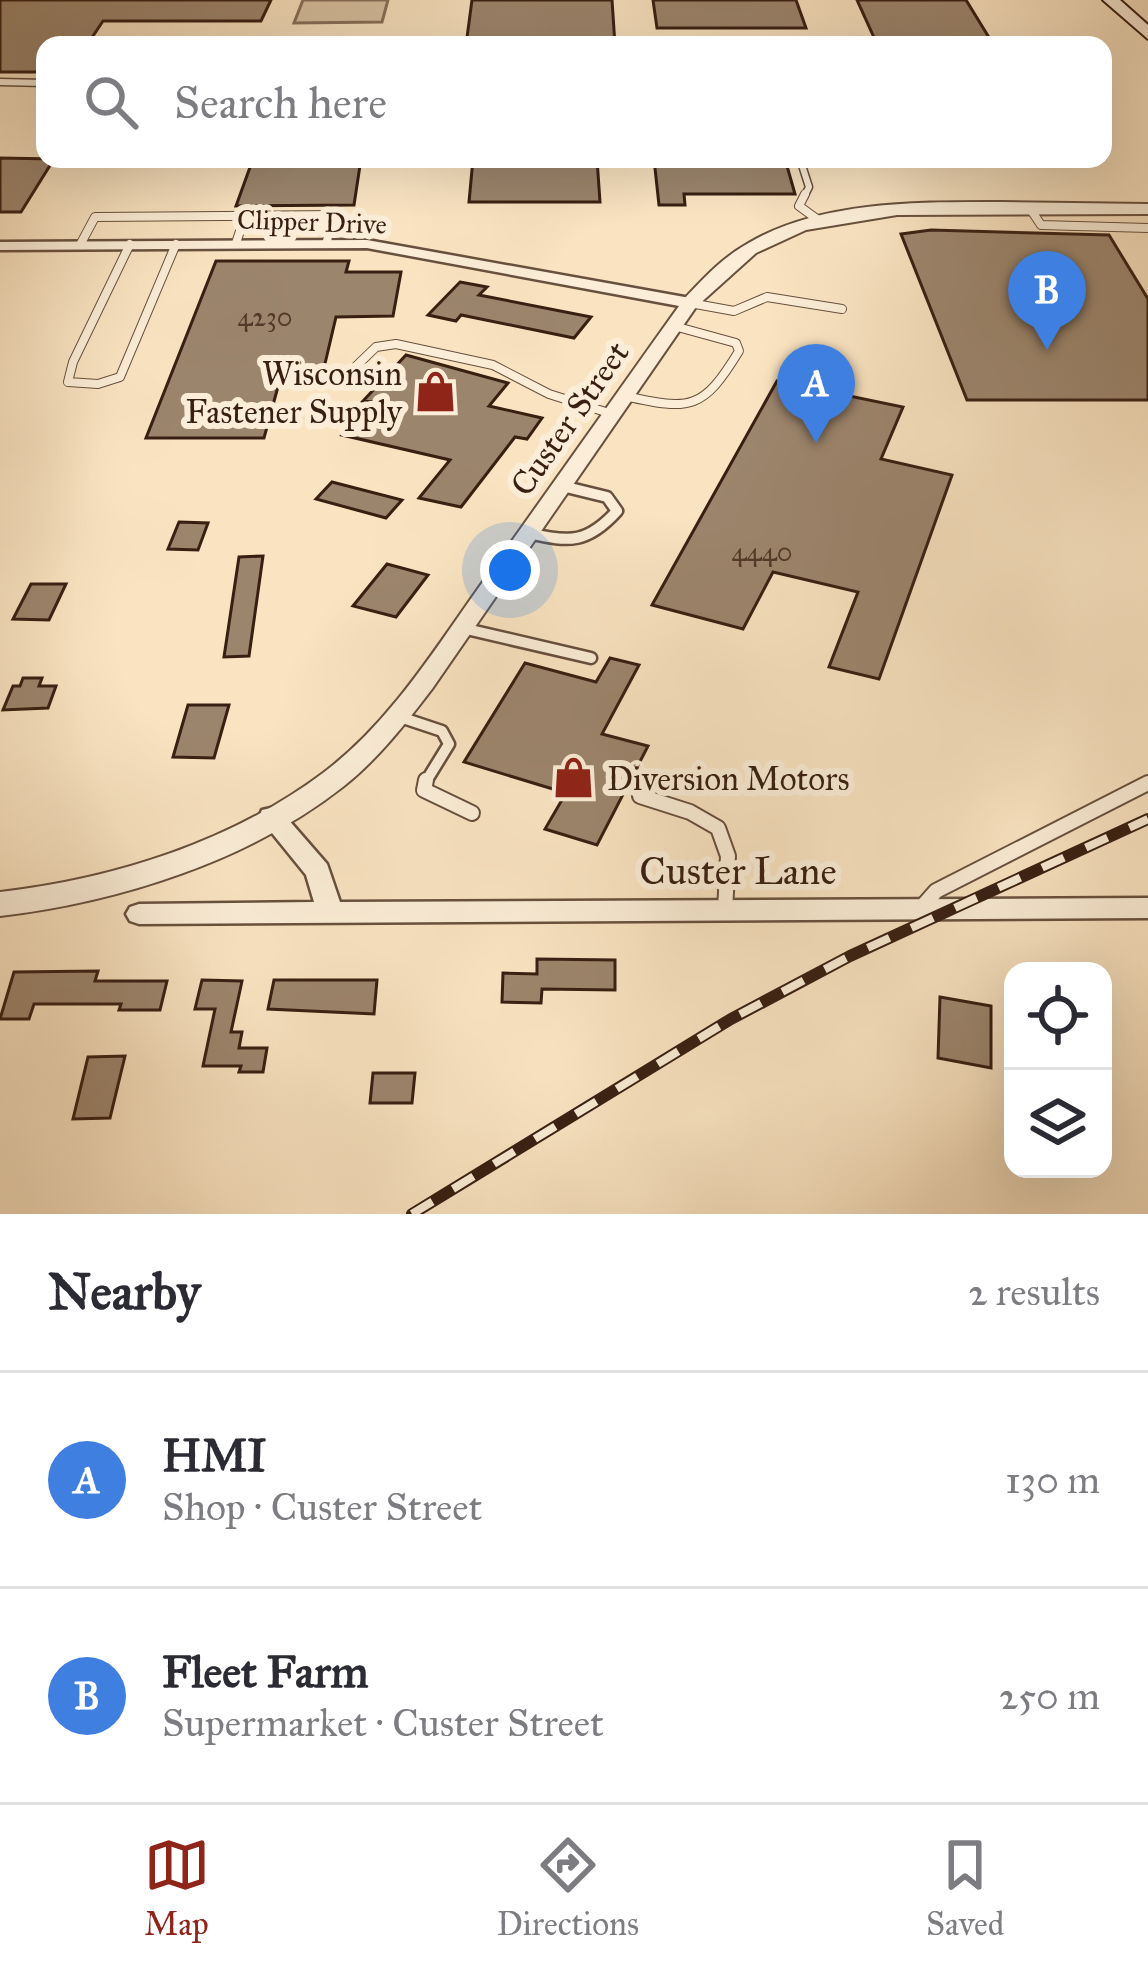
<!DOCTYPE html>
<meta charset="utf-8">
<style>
:root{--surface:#fff;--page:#f2f2f3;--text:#2b2b33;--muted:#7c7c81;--line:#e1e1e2;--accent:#8f2418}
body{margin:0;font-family:"IM FELL Great Primer",serif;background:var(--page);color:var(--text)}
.controls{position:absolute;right:36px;bottom:36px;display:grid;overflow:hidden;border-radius:24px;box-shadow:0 12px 48px #0002}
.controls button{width:108px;height:108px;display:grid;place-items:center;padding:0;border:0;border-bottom:3px solid var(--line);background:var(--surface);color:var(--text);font:60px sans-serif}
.you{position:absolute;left:510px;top:570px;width:42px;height:42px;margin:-30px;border:9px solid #fff;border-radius:50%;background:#1a73e8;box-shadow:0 0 0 18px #1a73e833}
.badge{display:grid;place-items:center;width:78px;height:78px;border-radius:50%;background:var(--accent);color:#fff;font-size:39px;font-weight:700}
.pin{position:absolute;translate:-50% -99px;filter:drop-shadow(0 3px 6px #0008)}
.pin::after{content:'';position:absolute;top:63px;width:42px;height:36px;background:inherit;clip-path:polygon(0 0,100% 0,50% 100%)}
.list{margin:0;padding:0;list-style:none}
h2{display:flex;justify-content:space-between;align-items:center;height:156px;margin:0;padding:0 48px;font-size:51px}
h2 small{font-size:39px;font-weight:400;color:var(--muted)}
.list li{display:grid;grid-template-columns:78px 1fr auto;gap:36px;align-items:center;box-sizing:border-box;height:216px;padding:0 48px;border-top:3px solid var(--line)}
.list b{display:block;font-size:45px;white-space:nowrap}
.list p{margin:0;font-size:39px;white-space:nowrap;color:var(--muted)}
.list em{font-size:39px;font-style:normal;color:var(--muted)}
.icon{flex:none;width:66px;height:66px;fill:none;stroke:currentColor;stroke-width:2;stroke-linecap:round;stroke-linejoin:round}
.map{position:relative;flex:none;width:1148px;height:1214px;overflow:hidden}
.search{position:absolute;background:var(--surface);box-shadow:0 12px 48px #0002;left:36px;right:36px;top:36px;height:132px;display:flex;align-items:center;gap:30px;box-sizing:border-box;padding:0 42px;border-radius:24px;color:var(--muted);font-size:45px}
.sheet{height:588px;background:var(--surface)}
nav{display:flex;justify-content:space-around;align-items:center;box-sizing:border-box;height:168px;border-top:3px solid var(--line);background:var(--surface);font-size:33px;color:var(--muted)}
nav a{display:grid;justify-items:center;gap:6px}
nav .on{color:var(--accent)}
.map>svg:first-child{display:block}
</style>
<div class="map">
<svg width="1148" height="1214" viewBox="0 0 1148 1214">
<rect width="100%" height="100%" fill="#f9e3c1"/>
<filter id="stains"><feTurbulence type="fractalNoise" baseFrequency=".00167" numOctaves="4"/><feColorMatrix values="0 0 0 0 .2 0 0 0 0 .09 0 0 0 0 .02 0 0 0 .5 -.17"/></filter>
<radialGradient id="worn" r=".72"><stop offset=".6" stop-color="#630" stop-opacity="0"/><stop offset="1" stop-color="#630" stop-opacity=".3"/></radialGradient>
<!-- green -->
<path fill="#d8c2a3" stroke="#88705a" stroke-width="3" d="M 303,0 L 388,0 L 382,22 L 294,23 Z"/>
<!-- building -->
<g fill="#9c856d" stroke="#381f12" stroke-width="3">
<path d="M 0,0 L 271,0 L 261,21 L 103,21 L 87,45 L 45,45 L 45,72 L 0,72 Z"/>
<path d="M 472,0 L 612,0 L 615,45 L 466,45 Z"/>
<path d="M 653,0 L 796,0 L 806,28 L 657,28 Z"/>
<path d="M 857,0 L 966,0 L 993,44 L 877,44 Z"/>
<path d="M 0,158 L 54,159 L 21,212 L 0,212 Z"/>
<path d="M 253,159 L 361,159 L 354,205 L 236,206 Z"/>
<path d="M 473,159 L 597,159 L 600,202 L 469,202 Z"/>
<path d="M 654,159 L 785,159 L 795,194 L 684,194 L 685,205 L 659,205 Z"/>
<path d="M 931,230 L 1109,235 L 1148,299 L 1148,400 L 967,400 L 901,234 Z"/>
<path d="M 216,261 L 349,261 L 346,272 L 401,272 L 393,316 L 336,317 L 323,372 L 282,372 L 264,438 L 146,438 Z"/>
<path d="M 460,282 L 487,287 L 479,295 L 591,317 L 574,338 L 461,315 L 456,321 L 428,315 Z"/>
<path d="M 406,355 L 508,383 L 489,406 L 542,418 L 527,439 L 515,437 L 461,507 L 419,498 L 450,460 L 342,435 L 372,402 L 363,401 Z"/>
<path d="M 777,381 L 903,407 L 881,459 L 952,475 L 879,679 L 829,667 L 858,592 L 773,572 L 743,629 L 652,605 Z"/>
<path d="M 332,482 L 402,500 L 386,518 L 316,499 Z"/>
<path d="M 179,522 L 208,523 L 198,550 L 168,549 Z"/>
<path d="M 263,556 L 249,656 L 224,657 L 239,557 Z"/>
<path d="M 387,564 L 428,575 L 396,617 L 353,606 Z"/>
<path d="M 31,584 L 66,584 L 49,620 L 13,619 Z"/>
<path d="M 610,658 L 639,665 L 602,734 L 648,746 L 597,845 L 545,829 L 566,793 L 464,762 L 525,663 L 596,682 Z"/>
<path d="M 23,678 L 42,678 L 39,686 L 56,686 L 48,708 L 3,710 L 13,686 L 20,686 Z"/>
<path d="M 188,705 L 229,705 L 214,758 L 173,757 Z"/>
<path d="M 537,959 L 615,960 L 615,990 L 542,989 L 541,1003 L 502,1002 L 503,973 L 537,974 Z"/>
<path d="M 98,971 L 95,981 L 167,981 L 160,1010 L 119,1010 L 121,1004 L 34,1004 L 29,1019 L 0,1019 L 14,972 Z"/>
<path d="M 202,980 L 242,981 L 231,1032 L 242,1032 L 239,1048 L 267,1048 L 263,1072 L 239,1072 L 241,1066 L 203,1066 L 215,1009 L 195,1009 Z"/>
<path d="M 274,980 L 377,980 L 374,1014 L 268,1009 Z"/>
<path d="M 940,997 L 991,1006 L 991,1068 L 938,1058 Z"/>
<path d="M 125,1056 L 110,1118 L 73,1119 L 88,1057 Z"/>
<path d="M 373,1073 L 415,1073 L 412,1103 L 370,1103 Z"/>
</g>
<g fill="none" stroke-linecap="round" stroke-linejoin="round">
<defs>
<g id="service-far3">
<path d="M 0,82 L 45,83"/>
<path d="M 800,159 L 809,187 L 804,197"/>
</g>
<g id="service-far2">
<path d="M 805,194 L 799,206 L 821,222"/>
<path d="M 1031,210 L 1041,225 L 1148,228"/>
<path d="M 236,243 L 245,216"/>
<path d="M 130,244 L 73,362 L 68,382 L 98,384 L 120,377 L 176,244"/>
<path d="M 80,245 L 95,217 L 333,215 L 327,241"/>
<path d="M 690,303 L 734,311 L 767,297 L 842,309"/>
<path d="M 349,373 L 376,347 L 396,344 L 493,365 L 549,394 L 612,414"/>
<path d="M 625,396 C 691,411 703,410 739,351 L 736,343 L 674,326"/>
</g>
<g id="service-far1">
<path d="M 529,533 C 570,543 588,543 617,511 L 607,497 L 562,486"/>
<path d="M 462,628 L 591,658"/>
<path d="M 397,716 L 442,731 L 449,744 L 425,783"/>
</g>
<g id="service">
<path d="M 426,780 L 424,790 L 472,813"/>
<path d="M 640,796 L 690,812 L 718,828 L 728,856 L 725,910"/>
<path d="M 921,908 L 936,891 L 1148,783"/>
</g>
<g id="minor">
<path d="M 367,240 L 690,298 L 698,303 L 690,308 L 367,248 L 0,250 L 0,242 Z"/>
<path d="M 271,808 L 280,810 L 327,864 L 340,902 L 1148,898 L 1148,918 L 139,924 L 130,921 L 126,914 L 130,907 L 139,904 L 314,902 L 306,875 L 259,817 L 262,810 Z"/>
</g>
<path id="tertiary" d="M 1002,202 L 1148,204 L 1148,214 L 897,215 L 806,230 L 756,253 L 696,307 L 432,689 C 406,723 378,759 344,786 C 249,861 119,902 0,916 L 0,892 C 114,879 231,842 323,773 C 389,724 435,649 482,583 C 549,489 616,394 684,299 C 703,279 722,258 747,244 C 820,200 920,202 1002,202 Z"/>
<path id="secondary" d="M 1103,0 L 1120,0 L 1148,25 L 1148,39 Z"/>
</defs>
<!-- service-far3 casing -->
<use href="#service-far3" stroke="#68503e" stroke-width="9"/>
<!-- service-far2 casing -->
<use href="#service-far2" stroke="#68503e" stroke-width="10"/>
<!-- service-far1 casing -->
<use href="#service-far1" stroke="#68503e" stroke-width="15"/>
<!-- service casing -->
<use href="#service" stroke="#68503e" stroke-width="18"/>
<!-- minor casing -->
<use href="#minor" stroke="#68503e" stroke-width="5"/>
<!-- tertiary casing -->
<use href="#tertiary" stroke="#68503e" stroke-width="4"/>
<!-- secondary casing -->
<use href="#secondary" stroke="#381f12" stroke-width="4"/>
<!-- service-far3 -->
<use href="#service-far3" stroke="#fbedd7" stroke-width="6"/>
<!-- service-far2 -->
<use href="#service-far2" stroke="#fbedd7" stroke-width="8"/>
<!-- service-far1 -->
<use href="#service-far1" stroke="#fbedd7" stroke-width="10"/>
<!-- service -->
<use href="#service" stroke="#fbedd7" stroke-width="14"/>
<!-- minor -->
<use href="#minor" fill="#fbedd7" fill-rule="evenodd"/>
<!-- tertiary -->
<use href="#tertiary" fill="#fbedd7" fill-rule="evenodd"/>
<!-- secondary -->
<use href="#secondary" fill="#fbedd7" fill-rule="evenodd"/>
<defs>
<path id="rail" d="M 412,1214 L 731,1019 L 850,956 L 1148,819"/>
</defs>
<!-- rail casing -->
<use href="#rail" stroke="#381f12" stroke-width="12"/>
<!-- rail -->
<use href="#rail" stroke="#fbedd7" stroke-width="8" stroke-dasharray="24" stroke-linecap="butt"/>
</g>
<!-- icons -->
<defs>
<symbol id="shop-bare" viewBox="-9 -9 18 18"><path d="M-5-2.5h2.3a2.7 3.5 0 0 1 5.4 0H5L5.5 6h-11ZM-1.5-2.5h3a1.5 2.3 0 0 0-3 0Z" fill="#8f2418" stroke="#fbedd7" stroke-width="2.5" paint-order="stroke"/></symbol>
</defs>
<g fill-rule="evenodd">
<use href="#shop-bare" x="406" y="362" width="59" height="59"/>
<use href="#shop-bare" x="544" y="748" width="59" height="59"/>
</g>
<g text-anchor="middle" stroke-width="12" stroke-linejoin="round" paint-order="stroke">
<!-- far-street labels -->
<g font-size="27" fill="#381f12" stroke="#fbedd7">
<text transform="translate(312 222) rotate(2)" y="9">Clipper Drive</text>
</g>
<!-- number labels -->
<g font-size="27" fill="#513829">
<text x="265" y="326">4230</text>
<text x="762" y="561">4440</text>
</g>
<!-- poi labels -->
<g font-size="33" fill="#381f12" stroke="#fbedd7" text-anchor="end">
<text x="402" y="385">Wisconsin<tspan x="402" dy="38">Fastener Supply</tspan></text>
<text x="607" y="790" text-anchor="start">Diversion Motors</text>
</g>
<!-- street labels -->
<g font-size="33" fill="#381f12" stroke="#fbedd7">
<text transform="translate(569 418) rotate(-55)" y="12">Custer Street</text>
</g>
<!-- near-street labels -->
<g font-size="39" fill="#381f12" stroke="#fbedd7">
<text x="738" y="884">Custer Lane</text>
</g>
</g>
<rect width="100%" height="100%" filter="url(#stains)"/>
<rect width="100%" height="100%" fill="url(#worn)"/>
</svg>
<div class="controls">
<button><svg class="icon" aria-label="locate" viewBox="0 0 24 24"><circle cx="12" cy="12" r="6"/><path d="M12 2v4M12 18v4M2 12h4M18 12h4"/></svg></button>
<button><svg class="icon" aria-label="layers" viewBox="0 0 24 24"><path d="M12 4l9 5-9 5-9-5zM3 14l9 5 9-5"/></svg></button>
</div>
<div class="you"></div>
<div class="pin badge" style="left:816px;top:443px;background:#3f7fe0">A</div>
<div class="pin badge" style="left:1047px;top:350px;background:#3f7fe0">B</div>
<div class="search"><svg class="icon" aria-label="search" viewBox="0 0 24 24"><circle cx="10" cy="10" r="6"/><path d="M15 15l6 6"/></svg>Search here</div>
</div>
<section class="sheet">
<h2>Nearby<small>2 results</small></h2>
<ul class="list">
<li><span class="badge" style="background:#3f7fe0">A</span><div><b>HMI</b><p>Shop · Custer Street</p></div><em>130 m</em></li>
<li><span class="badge" style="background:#3f7fe0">B</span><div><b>Fleet Farm</b><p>Supermarket · Custer Street</p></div><em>250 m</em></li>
</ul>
</section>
<nav>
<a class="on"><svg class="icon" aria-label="map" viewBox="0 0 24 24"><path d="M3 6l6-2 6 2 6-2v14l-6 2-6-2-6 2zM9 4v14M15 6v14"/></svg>Map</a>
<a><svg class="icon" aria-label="directions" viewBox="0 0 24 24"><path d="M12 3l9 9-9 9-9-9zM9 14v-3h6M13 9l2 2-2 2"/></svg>Directions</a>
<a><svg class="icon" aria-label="saved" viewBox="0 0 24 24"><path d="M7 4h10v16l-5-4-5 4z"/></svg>Saved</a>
</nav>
